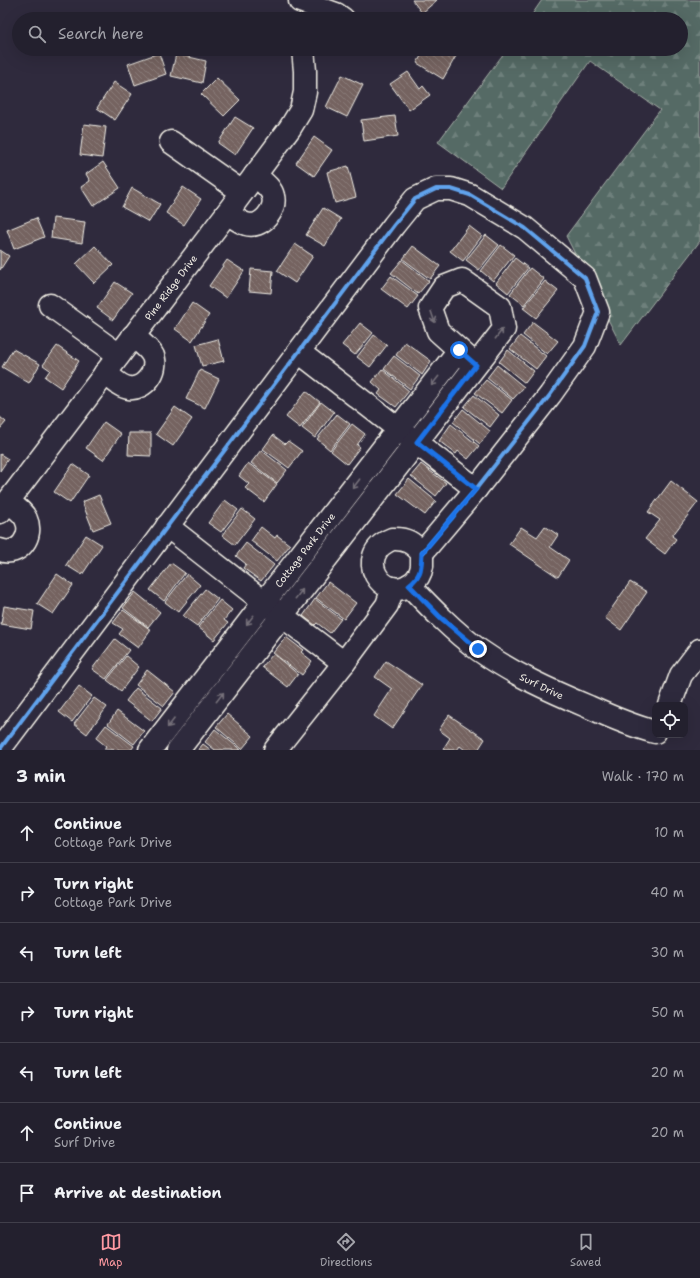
<!DOCTYPE html>
<meta charset="utf-8">
<style>
:root{--surface:#23202e;--page:#2b2836;--text:#f1f3f6;--muted:#a3a3aa;--line:#403e4a;--accent:#ff9aa2}
body{margin:0;font-family:"Shantell Sans",sans-serif;background:var(--page);color:var(--text)}
.controls{position:absolute;right:12px;bottom:12px;display:grid;overflow:hidden;border-radius:8px;box-shadow:0 4px 16px #0002}
.controls button{width:36px;height:36px;display:grid;place-items:center;padding:0;border:0;border-bottom:1px solid var(--line);background:var(--surface);color:var(--text);font:20px sans-serif}
.stop{position:absolute;width:12px;height:12px;margin:-9px;border:3px solid #1a73e8;border-radius:50%;background:#fff}
.stop.end{background:#1a73e8;border-color:#fff;box-shadow:0 1px 4px #0008}
.list{margin:0;padding:0;list-style:none}
h2{display:flex;justify-content:space-between;align-items:center;height:52px;margin:0;padding:0 16px;font-size:17px}
h2 small{font-size:13px;font-weight:400;color:var(--muted)}
.list li{display:grid;grid-template-columns:26px 1fr auto;gap:12px;align-items:center;box-sizing:border-box;height:60px;padding:0 16px;border-top:1px solid var(--line)}
.list b{display:block;font-size:15px;white-space:nowrap}
.list p{margin:0;font-size:13px;white-space:nowrap;color:var(--muted)}
.list em{font-size:13px;font-style:normal;color:var(--muted)}
.icon{flex:none;width:22px;height:22px;fill:none;stroke:currentColor;stroke-width:2;stroke-linecap:round;stroke-linejoin:round}
.map{position:relative;flex:none;width:700px;height:750px;overflow:hidden}
.search{position:absolute;background:var(--surface);box-shadow:0 4px 16px #0002;left:12px;right:12px;top:12px;height:44px;display:flex;align-items:center;gap:10px;box-sizing:border-box;padding:0 14px;border-radius:22px;color:var(--muted);font-size:15px}
.sheet{height:472px;background:var(--surface)}
nav{display:flex;justify-content:space-around;align-items:center;box-sizing:border-box;height:56px;border-top:1px solid var(--line);background:var(--surface);font-size:11px;color:var(--muted)}
nav a{display:grid;justify-items:center;gap:2px}
nav .on{color:var(--accent)}
.map>svg:first-child{display:block}
</style>
<div class="map">
<svg width="700" height="750" viewBox="0 0 700 750">
<defs>
<pattern id="forest-firs" width="22" height="20" patternUnits="userSpaceOnUse"><rect width="22" height="20" fill="#556a65"/><path d="M5 1l3.5 6h-7zM16 11l3.5 6h-7z" fill="#6e807b"/></pattern>
<pattern id="building-back-hatch" width="6" height="6" patternUnits="userSpaceOnUse"><rect width="6" height="6" fill="#746361"/><path d="M-1 5l2 2M0 0l6 6M5-1l2 2" fill="none" stroke="#887a78"/></pattern>
</defs>
<rect width="100%" height="100%" fill="#2f2a3d"/>
<filter id="ink" filterUnits="userSpaceOnUse"><feTurbulence type="fractalNoise" baseFrequency=".025" numOctaves="2"/><feDisplacementMap in="SourceGraphic" scale="8" xChannelSelector="R" yChannelSelector="G"/><feConvolveMatrix kernelMatrix="1 2 1 2 8 2 1 2 1" color-interpolation-filters="sRGB"/></filter>
<g filter="url(#ink)">
<!-- forest -->
<path fill="url(#forest-firs)" stroke="#a4aea6" d="M 542,0 L 700,0 L 700,241 L 621,345 L 566,236 L 660,110 L 590,61 L 501,188 L 438,142 L 507,49 L 681,49 L 681,19 L 529,19 Z"/>
<!-- building -->
<g fill="url(#building-back-hatch)" stroke="#f4f1e8">
<path d="M 412,0 L 437,0 L 422,13 Z"/>
<path d="M 436,15 L 451,19 L 435,19 Z"/>
<path d="M 425,49 L 434,49 L 443,54 L 446,50 L 456,56 L 443,79 L 417,63 Z"/>
<path d="M 159,53 L 166,74 L 135,85 L 128,64 Z"/>
<path d="M 176,54 L 206,61 L 202,83 L 171,76 Z"/>
<path d="M 408,72 L 420,89 L 423,86 L 430,95 L 409,110 L 390,84 Z"/>
<path d="M 342,75 L 363,85 L 347,117 L 326,107 Z"/>
<path d="M 217,78 L 240,100 L 224,116 L 201,94 Z"/>
<path d="M 114,82 L 132,94 L 115,120 L 97,108 Z"/>
<path d="M 395,116 L 398,136 L 364,141 L 361,120 Z"/>
<path d="M 235,117 L 253,128 L 235,155 L 218,143 Z"/>
<path d="M 84,124 L 106,127 L 102,158 L 80,155 Z"/>
<path d="M 314,137 L 332,150 L 314,176 L 296,163 Z"/>
<path d="M 103,162 L 120,188 L 93,206 L 81,187 L 90,181 L 86,174 Z"/>
<path d="M 348,166 L 356,197 L 335,203 L 327,172 Z"/>
<path d="M 183,187 L 201,199 L 184,225 L 166,213 Z"/>
<path d="M 132,188 L 160,204 L 149,222 L 122,207 Z"/>
<path d="M 323,208 L 341,219 L 325,246 L 306,235 Z"/>
<path d="M 36,218 L 44,237 L 14,249 L 7,230 Z"/>
<path d="M 53,218 L 85,222 L 82,243 L 51,238 Z"/>
<path d="M 469,226 L 482,236 L 463,261 L 450,251 Z"/>
<path d="M 486,235 L 499,245 L 479,270 L 466,260 Z"/>
<path d="M 295,244 L 313,256 L 295,283 L 277,271 Z"/>
<path d="M 501,245 L 514,255 L 493,281 L 481,271 Z"/>
<path d="M 95,246 L 113,265 L 94,283 L 76,264 Z"/>
<path d="M 413,246 L 440,266 L 430,279 L 403,259 Z"/>
<path d="M 0,250 L 9,256 L 0,270 Z"/>
<path d="M 515,258 L 528,268 L 508,293 L 496,283 Z"/>
<path d="M 227,260 L 244,271 L 226,298 L 209,286 Z"/>
<path d="M 402,260 L 429,281 L 418,294 L 391,273 Z"/>
<path d="M 530,268 L 544,279 L 524,305 L 510,294 Z"/>
<path d="M 251,269 L 273,271 L 271,293 L 249,291 Z"/>
<path d="M 391,276 L 418,296 L 408,309 L 381,289 Z"/>
<path d="M 545,281 L 558,291 L 536,318 L 523,308 Z"/>
<path d="M 115,282 L 132,293 L 113,320 L 97,308 Z"/>
<path d="M 192,303 L 209,315 L 192,341 L 175,329 Z"/>
<path d="M 533,322 L 558,341 L 547,354 L 523,335 Z"/>
<path d="M 360,323 L 373,333 L 355,355 L 342,345 Z"/>
<path d="M 374,335 L 387,345 L 370,367 L 357,357 Z"/>
<path d="M 520,336 L 546,356 L 536,369 L 510,349 Z"/>
<path d="M 218,339 L 224,361 L 202,366 L 196,345 Z"/>
<path d="M 405,342 L 431,361 L 422,375 L 396,355 Z"/>
<path d="M 57,346 L 79,361 L 61,388 L 45,377 L 50,370 L 43,365 Z"/>
<path d="M 13,349 L 40,364 L 29,383 L 2,367 Z"/>
<path d="M 508,350 L 534,371 L 525,383 L 499,362 Z"/>
<path d="M 394,356 L 420,376 L 410,389 L 384,369 Z"/>
<path d="M 497,365 L 524,387 L 513,399 L 487,378 Z"/>
<path d="M 382,369 L 409,391 L 396,407 L 378,394 L 381,390 L 372,382 Z"/>
<path d="M 200,370 L 219,379 L 205,408 L 186,399 Z"/>
<path d="M 486,380 L 512,400 L 502,413 L 475,393 Z"/>
<path d="M 306,391 L 320,402 L 300,428 L 286,417 Z"/>
<path d="M 474,395 L 499,415 L 490,427 L 464,407 Z"/>
<path d="M 321,402 L 334,412 L 315,438 L 302,428 Z"/>
<path d="M 175,407 L 192,419 L 173,446 L 156,434 Z"/>
<path d="M 463,409 L 490,431 L 480,444 L 453,422 Z"/>
<path d="M 337,414 L 350,424 L 330,450 L 317,439 Z"/>
<path d="M 0,417 L 6,422 L 0,429 Z"/>
<path d="M 104,422 L 121,434 L 103,460 L 86,448 Z"/>
<path d="M 352,424 L 365,434 L 357,445 L 360,447 L 347,464 L 331,451 Z"/>
<path d="M 451,424 L 479,446 L 468,459 L 458,451 L 456,454 L 439,441 Z"/>
<path d="M 129,433 L 151,433 L 151,456 L 128,455 Z"/>
<path d="M 273,435 L 285,444 L 288,441 L 302,451 L 289,468 L 263,449 Z"/>
<path d="M 261,450 L 287,470 L 277,483 L 251,463 Z"/>
<path d="M 0,454 L 8,459 L 0,471 Z"/>
<path d="M 248,463 L 277,484 L 264,502 L 245,488 L 249,484 L 239,476 Z"/>
<path d="M 73,464 L 89,475 L 70,503 L 54,492 Z"/>
<path d="M 421,464 L 446,483 L 436,496 L 411,476 Z"/>
<path d="M 409,479 L 436,501 L 425,515 L 397,494 Z"/>
<path d="M 671,481 L 698,502 L 672,536 L 676,539 L 665,554 L 645,539 L 660,520 L 648,512 Z"/>
<path d="M 99,495 L 111,523 L 93,530 L 82,502 Z"/>
<path d="M 225,500 L 238,510 L 221,532 L 208,523 Z"/>
<path d="M 242,509 L 255,519 L 235,545 L 222,535 Z"/>
<path d="M 545,526 L 558,535 L 550,547 L 569,560 L 558,577 L 509,544 L 521,527 L 537,537 Z"/>
<path d="M 261,527 L 275,538 L 277,535 L 290,545 L 277,561 L 251,541 Z"/>
<path d="M 86,535 L 102,545 L 82,575 L 66,565 Z"/>
<path d="M 246,543 L 274,565 L 261,581 L 243,568 L 246,564 L 236,556 Z"/>
<path d="M 171,563 L 185,573 L 164,601 L 150,590 Z"/>
<path d="M 57,574 L 73,585 L 53,614 L 37,604 Z"/>
<path d="M 187,574 L 200,585 L 178,612 L 165,602 Z"/>
<path d="M 328,582 L 356,603 L 344,619 L 316,598 Z"/>
<path d="M 630,582 L 647,592 L 621,630 L 605,618 Z"/>
<path d="M 205,589 L 218,599 L 197,626 L 183,616 Z"/>
<path d="M 135,592 L 160,612 L 148,627 L 123,608 Z"/>
<path d="M 315,599 L 341,619 L 330,633 L 317,623 L 315,625 L 303,616 Z"/>
<path d="M 220,600 L 232,610 L 224,620 L 228,623 L 214,640 L 198,627 Z"/>
<path d="M 4,606 L 34,611 L 31,629 L 1,624 Z"/>
<path d="M 123,610 L 151,630 L 138,648 L 119,634 L 123,629 L 113,623 Z"/>
<path d="M 286,637 L 303,650 L 301,652 L 312,661 L 302,675 L 273,653 Z"/>
<path d="M 115,639 L 129,650 L 106,679 L 92,669 Z"/>
<path d="M 273,654 L 298,674 L 288,687 L 262,667 Z"/>
<path d="M 126,656 L 139,667 L 121,691 L 107,680 Z"/>
<path d="M 386,661 L 422,685 L 392,729 L 374,716 L 392,689 L 375,677 Z"/>
<path d="M 147,670 L 175,692 L 164,706 L 136,685 Z"/>
<path d="M 79,686 L 92,696 L 72,722 L 59,712 Z"/>
<path d="M 136,688 L 162,708 L 152,721 L 126,701 Z"/>
<path d="M 94,698 L 107,707 L 87,734 L 74,724 Z"/>
<path d="M 117,711 L 144,731 L 134,744 L 108,724 Z"/>
<path d="M 227,714 L 253,736 L 242,749 L 216,727 Z"/>
<path d="M 449,715 L 485,739 L 478,750 L 465,750 L 460,746 L 457,750 L 445,750 L 443,749 L 450,738 L 439,730 Z"/>
<path d="M 106,725 L 134,746 L 131,750 L 104,749 L 106,746 L 96,738 Z"/>
<path d="M 215,729 L 241,750 L 215,750 L 205,742 Z"/>
<path d="M 203,744 L 211,750 L 198,750 Z"/>
</g>
<g fill="none" stroke-linecap="round" stroke-linejoin="round">
<defs>
<g id="minor">
<path d="M 300,1 L 336,14 L 343,19"/>
<path d="M 171,142 L 242,192"/>
<path d="M 227,213 C 233,216 239,222 246,224 C 261,229 277,210 273,196 C 271,187 261,181 255,175"/>
<path d="M 50,305 L 119,355"/>
<path d="M 299,352 L 476,489"/>
<path d="M 105,373 C 112,378 120,387 129,388 C 144,390 159,371 153,356 C 149,348 140,342 133,336"/>
<path id="s1" d="M 0,512 L 227,213 L 290,128 L 301,110 L 305,92 L 305,71 L 303,49"/>
<path d="M 167,526 L 264,602 L 344,663"/>
<path d="M 392,539 C 406,538 413,543 422,553 C 422,557 422,562 422,566 C 421,573 417,580 411,584 C 383,604 352,555 392,539 Z"/>
<path d="M 0,550 C 19,557 34,536 26,519 C 23,512 14,506 8,502"/>
<path id="s2" d="M 409,585 C 431,608 453,631 479,650 C 513,674 551,691 589,707 C 611,717 632,726 655,732"/>
<path d="M 670,705 L 681,675 L 700,650"/>
<path d="M 0,749 L 394,225 L 415,199 L 436,189 L 451,189 L 470,195 L 525,228 L 585,278 L 598,312 L 585,346 L 550,395 L 476,489 L 422,553"/>
<path id="s3" d="M 150,750 L 459,350"/>
<path d="M 178,750 L 504,329 L 500,307 L 462,280 L 444,287 L 430,308 L 438,331 L 476,365"/>
<path d="M 275,750 L 344,663 L 387,605 L 393,588"/>
</g>
</defs>
<!-- minor casing -->
<use href="#minor" stroke="#f4f1e8" stroke-width="25"/>
<!-- minor -->
<use href="#minor" stroke="#2f2a3d" stroke-width="22"/>
<defs>
<path id="cycleway" d="M 0,749 L 394,225 L 415,199 L 436,189 L 451,189 L 470,195 L 525,228 L 585,278 L 598,312 L 585,346 L 550,395 L 476,489 L 422,553"/>
</defs>
<!-- cycleway casing -->
<use href="#cycleway" stroke="#2f2a3d" stroke-width="6"/>
<!-- cycleway -->
<use href="#cycleway" stroke="#60a3ed" stroke-width="4"/>
</g>
<!-- one-way arrows -->
<defs><path id="oneway-shaft" d="M-6 0H5M1.5-3L5.5 0L1.5 3" fill="none" stroke-width="1.6" stroke-linecap="round" stroke-linejoin="round"/></defs>
<g stroke="#747079">
<use href="#oneway-shaft" transform="translate(433 317) rotate(71)"/>
<use href="#oneway-shaft" transform="translate(499 334) rotate(-53)"/>
<use href="#oneway-shaft" transform="translate(435 381) rotate(128)"/>
<use href="#oneway-shaft" transform="translate(356 484) rotate(127)"/>
<use href="#oneway-shaft" transform="translate(299 594) rotate(-52)"/>
<use href="#oneway-shaft" transform="translate(250 620) rotate(128)"/>
<use href="#oneway-shaft" transform="translate(220 697) rotate(-52)"/>
<use href="#oneway-shaft" transform="translate(171 723) rotate(128)"/>
</g>
</g>
<g fill="none" stroke-linecap="round" stroke-linejoin="round" filter="url(#ink)">
<!-- route -->
<path stroke="#1a73e8" stroke-width="5" d="M 459,350 L 476,365 L 417,442 L 476,489 L 422,553 C 421,568 422,575 409,585 L 440,617 L 478,649"/>
</g>
<g text-anchor="middle" stroke-width="4" stroke-linejoin="round" paint-order="stroke">
<!-- street labels -->
<g font-size="10" fill="#f4f1e8" stroke="#2f2a3d">
<text dy="4" stroke="none"><textPath href="#s1" startOffset="282">Pine Ridge Drive</textPath></text>
<text dy="4" stroke="none"><textPath href="#s3" startOffset="253">Cottage Park Drive</textPath></text>
<text dy="4" stroke="none"><textPath href="#s2" startOffset="168">Surf Drive</textPath></text>
</g>
</g>
</svg>
<div class="controls">
<button><svg class="icon" aria-label="locate" viewBox="0 0 24 24"><circle cx="12" cy="12" r="6"/><path d="M12 2v4M12 18v4M2 12h4M18 12h4"/></svg></button>
</div>
<div class="stop" style="left:459px;top:350px"></div>
<div class="stop end" style="left:478px;top:649px"></div>
<div class="search"><svg class="icon" aria-label="search" viewBox="0 0 24 24"><circle cx="10" cy="10" r="6"/><path d="M15 15l6 6"/></svg>Search here</div>
</div>
<section class="sheet">
<h2>3 min<small>Walk · 170 m</small></h2>
<ul class="list">
<li><svg class="icon" aria-label="ahead" viewBox="0 0 24 24"><path d="M12 20V5M6 11l6-6 6 6"/></svg><div><b>Continue</b><p>Cottage Park Drive</p></div><em>10 m</em></li>
<li><svg class="icon" aria-label="right" viewBox="0 0 24 24"><path d="M7 20v-9h11M14 6l5 5-5 5"/></svg><div><b>Turn right</b><p>Cottage Park Drive</p></div><em>40 m</em></li>
<li><svg class="icon" aria-label="left" viewBox="0 0 24 24"><path d="M17 20v-9H6M10 6l-5 5 5 5"/></svg><div><b>Turn left</b></div><em>30 m</em></li>
<li><svg class="icon" aria-label="right" viewBox="0 0 24 24"><path d="M7 20v-9h11M14 6l5 5-5 5"/></svg><div><b>Turn right</b></div><em>50 m</em></li>
<li><svg class="icon" aria-label="left" viewBox="0 0 24 24"><path d="M17 20v-9H6M10 6l-5 5 5 5"/></svg><div><b>Turn left</b></div><em>20 m</em></li>
<li><svg class="icon" aria-label="ahead" viewBox="0 0 24 24"><path d="M12 20V5M6 11l6-6 6 6"/></svg><div><b>Continue</b><p>Surf Drive</p></div><em>20 m</em></li>
<li><svg class="icon" aria-label="arrive" viewBox="0 0 24 24"><path d="M6 21V4h12l-3 4 3 4H6"/></svg><div><b>Arrive at destination</b></div></li>
</ul>
</section>
<nav>
<a class="on"><svg class="icon" aria-label="map" viewBox="0 0 24 24"><path d="M3 6l6-2 6 2 6-2v14l-6 2-6-2-6 2zM9 4v14M15 6v14"/></svg>Map</a>
<a><svg class="icon" aria-label="directions" viewBox="0 0 24 24"><path d="M12 3l9 9-9 9-9-9zM9 14v-3h6M13 9l2 2-2 2"/></svg>Directions</a>
<a><svg class="icon" aria-label="saved" viewBox="0 0 24 24"><path d="M7 4h10v16l-5-4-5 4z"/></svg>Saved</a>
</nav>
